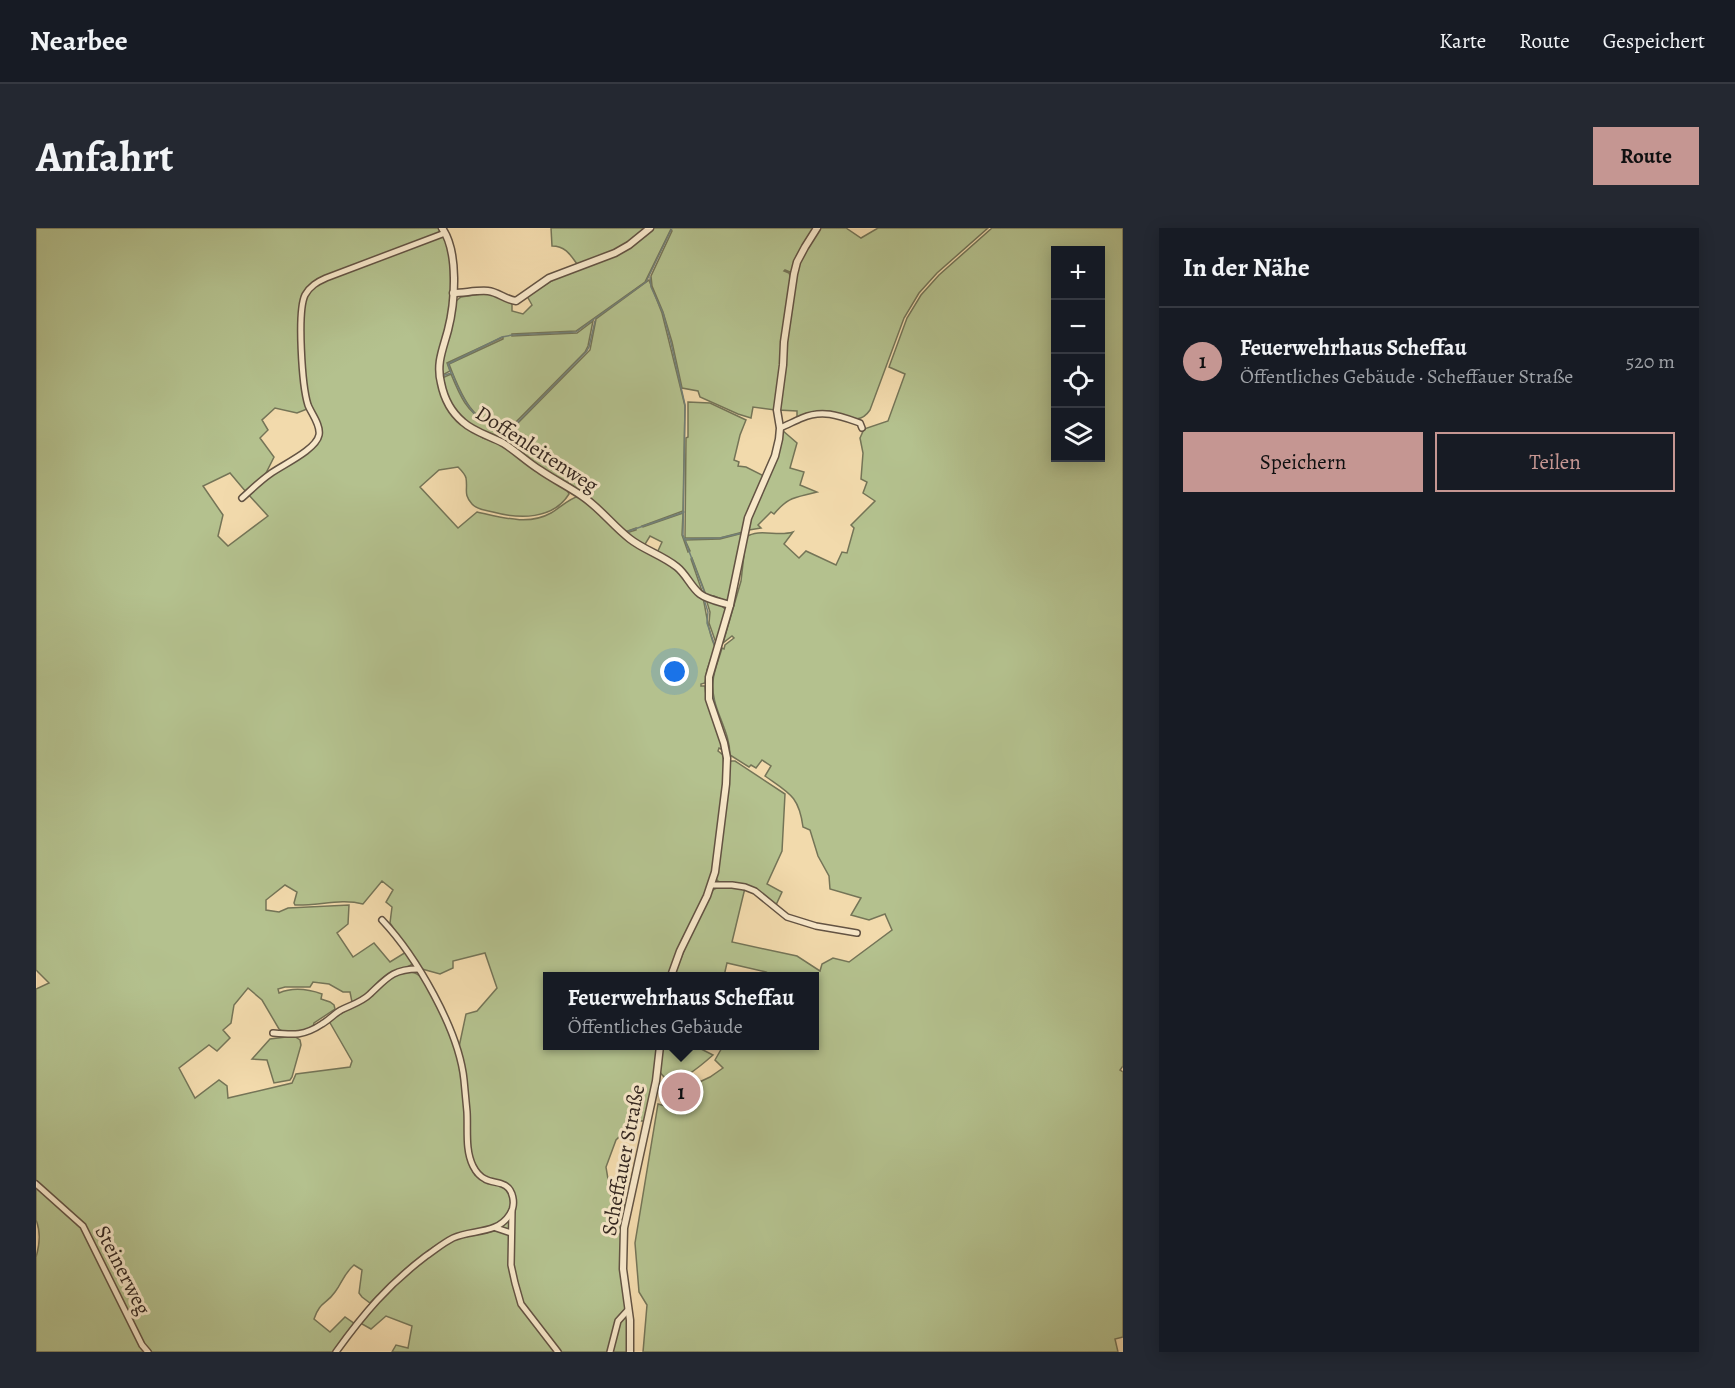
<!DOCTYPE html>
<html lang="de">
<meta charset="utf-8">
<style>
:root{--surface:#171b24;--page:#242831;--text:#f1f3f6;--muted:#9ea1a6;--line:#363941;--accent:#c59692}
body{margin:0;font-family:Alegreya,serif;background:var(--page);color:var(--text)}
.controls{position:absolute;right:18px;top:18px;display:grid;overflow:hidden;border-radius:0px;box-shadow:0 3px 15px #0003}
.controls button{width:54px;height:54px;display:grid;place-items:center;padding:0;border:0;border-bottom:2px solid var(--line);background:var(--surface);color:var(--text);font:30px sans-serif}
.you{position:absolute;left:639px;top:444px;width:21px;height:21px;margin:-15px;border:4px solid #fff;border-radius:50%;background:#1a73e8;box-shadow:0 0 0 9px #1a73e833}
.badge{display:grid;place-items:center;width:39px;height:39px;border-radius:50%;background:var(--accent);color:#111;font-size:20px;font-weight:700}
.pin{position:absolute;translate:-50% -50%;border:3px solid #fff;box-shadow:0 2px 6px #0006}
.popup{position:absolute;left:507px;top:744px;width:276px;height:78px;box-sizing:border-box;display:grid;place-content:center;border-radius:0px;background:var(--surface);filter:drop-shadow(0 2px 4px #0005);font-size:20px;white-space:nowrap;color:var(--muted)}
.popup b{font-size:22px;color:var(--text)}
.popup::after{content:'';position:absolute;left:50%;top:100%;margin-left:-12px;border:12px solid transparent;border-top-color:var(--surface)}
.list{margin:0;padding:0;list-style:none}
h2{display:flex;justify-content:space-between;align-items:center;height:78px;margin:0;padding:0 24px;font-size:26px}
h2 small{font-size:20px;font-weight:400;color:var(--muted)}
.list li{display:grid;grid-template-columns:39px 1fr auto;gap:18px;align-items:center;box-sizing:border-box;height:108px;padding:0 24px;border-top:2px solid var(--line)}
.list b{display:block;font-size:22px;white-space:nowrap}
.list p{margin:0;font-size:20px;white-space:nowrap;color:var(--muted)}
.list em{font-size:20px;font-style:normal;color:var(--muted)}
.actions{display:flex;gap:12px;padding:18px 24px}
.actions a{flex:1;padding:14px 0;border:2px solid var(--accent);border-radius:0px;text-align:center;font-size:21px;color:var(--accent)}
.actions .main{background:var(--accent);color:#111}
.icon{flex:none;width:33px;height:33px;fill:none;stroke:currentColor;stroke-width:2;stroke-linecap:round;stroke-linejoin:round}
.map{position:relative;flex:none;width:1087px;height:1124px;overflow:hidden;border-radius:0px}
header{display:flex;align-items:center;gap:36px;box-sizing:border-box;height:84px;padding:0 30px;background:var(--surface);border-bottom:2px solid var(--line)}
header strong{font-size:28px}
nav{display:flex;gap:33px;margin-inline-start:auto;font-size:21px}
.intro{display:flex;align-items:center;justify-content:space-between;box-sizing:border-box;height:144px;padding:0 36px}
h1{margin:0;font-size:42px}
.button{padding:15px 27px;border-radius:0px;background:var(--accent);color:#111;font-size:21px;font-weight:700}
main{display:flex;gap:36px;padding:0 36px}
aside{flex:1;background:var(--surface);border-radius:0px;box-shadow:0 3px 15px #0003}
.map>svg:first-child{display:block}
</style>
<header>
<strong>Nearbee</strong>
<nav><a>Karte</a><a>Route</a><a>Gespeichert</a></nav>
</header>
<div class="intro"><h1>Anfahrt</h1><a class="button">Route</a></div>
<main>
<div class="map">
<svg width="1087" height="1124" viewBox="0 0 1087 1124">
<rect width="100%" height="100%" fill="#f2daac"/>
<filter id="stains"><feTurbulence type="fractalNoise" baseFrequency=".00333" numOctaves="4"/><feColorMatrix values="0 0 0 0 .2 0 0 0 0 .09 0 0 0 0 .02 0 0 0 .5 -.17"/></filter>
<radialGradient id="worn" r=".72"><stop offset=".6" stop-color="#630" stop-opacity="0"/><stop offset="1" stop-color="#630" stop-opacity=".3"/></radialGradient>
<!-- green -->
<g fill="#b4c18e" stroke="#747457" stroke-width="1.5" fill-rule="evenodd">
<path d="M 0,0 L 404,0 L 405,2 L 403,5 L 279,53 L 270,62 L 270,68 L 280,57 L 290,51 L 403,8 L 409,9 L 414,26 L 415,73 L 412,99 L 401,133 L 405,164 L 410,176 L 417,187 L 427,197 L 447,210 L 462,215 L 472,220 L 492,236 L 530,260 L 533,266 C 517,292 483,291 457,284 C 450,282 441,282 436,276 C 427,266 432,262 430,250 C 429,246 425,242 422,239 L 403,242 L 384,259 L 422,300 L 441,284 C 465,289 492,298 515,285 C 524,280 532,271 543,268 C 561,280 575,297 592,311 C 606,323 625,328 640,339 C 651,348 655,363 667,370 C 671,387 672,404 679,419 L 671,442 L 669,455 L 665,456 L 665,458 L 669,458 C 670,479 681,501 687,522 L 683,520 L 682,523 L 687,527 L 688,546 L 684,587 L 674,656 L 645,713 L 632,748 L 512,748 L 512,818 L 622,818 L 611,893 L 599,893 L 580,912 L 570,939 L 575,969 L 591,978 L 585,1016 L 593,1091 L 592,1124 L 356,1124 L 360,1117 L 372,1120 L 376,1098 L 350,1088 L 335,1101 L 326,1096 L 325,1093 L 348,1066 L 406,1018 L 419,1011 L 459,1003 L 459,998 C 445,1001 431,1002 418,1008 C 392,1018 353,1054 334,1075 L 326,1069 L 323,1065 L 326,1042 L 318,1037 C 307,1047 307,1053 299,1064 C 290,1077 284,1073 278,1091 L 294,1104 L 309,1089 L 319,1096 L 299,1124 L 0,1124 L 0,1029 C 4,1016 5,1004 0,992 L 0,761 L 13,755 L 0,742 ZM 276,179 L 286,204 C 277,226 254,235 235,247 C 227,253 219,260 212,266 L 232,288 L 192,318 L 182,308 L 187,287 L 167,258 L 194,245 L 210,264 L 229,247 L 238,229 L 224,210 L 232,202 L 226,192 L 239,180 L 261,185 ZM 346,653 L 357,662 L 350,674 L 356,679 L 354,695 L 382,738 L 386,741 L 404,746 L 417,740 L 417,733 L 449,725 L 461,760 L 441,783 L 430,786 L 423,819 L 429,846 L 432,876 L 435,927 L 442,943 L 439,947 C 426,927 431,896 429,872 C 425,837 416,803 399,772 C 390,756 385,739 364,745 C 356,747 350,751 344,756 C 339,761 334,768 328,772 C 317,780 304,785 293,793 L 316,833 L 314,839 L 260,846 L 256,855 L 192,870 L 191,858 L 183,852 L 159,870 L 143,840 L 173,817 L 181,823 L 194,810 L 187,802 L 195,795 L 198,777 L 212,760 L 226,772 L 243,801 C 252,808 267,804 277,799 L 278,795 L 299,781 L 298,777 L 294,774 L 285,771 L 286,766 C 272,761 257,759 243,765 L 242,761 L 249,759 L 274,759 L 277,754 L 293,756 L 307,764 L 314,764 L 316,774 C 332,769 338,755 351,747 C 359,742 371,742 377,735 L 370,724 L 354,734 L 338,715 L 317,729 L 301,705 L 312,696 L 313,677 L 252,680 L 243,684 L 230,682 L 230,672 L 249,657 L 261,664 L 258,675 L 259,677 C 282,678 305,670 327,676 Z"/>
<path d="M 515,0 L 612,0 L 580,23 L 541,36 C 534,26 529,18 516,18 Z"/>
<path d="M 616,0 L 778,0 L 757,42 L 754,44 L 749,42 L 748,43 L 753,45 L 755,50 L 746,107 L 744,141 L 739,182 L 717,179 L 715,190 L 702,186 L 664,169 L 662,163 L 646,160 L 636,114 L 627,84 L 616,58 L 615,48 L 636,3 L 635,1 L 609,54 L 540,103 L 476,106 L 476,108 L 541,105 L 557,93 L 552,118 L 549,124 L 473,201 C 437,199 424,165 413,136 L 467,111 L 467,109 L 411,135 L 414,143 L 405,148 L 404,140 L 418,77 L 420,73 L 425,69 L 452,65 L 460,67 L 476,75 L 476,83 L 487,86 L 496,77 L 491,68 L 525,47 L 566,33 L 579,27 Z"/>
<path d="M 784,0 L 810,0 L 825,10 L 842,0 L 952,0 L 901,45 L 883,65 L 868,90 L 834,182 C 821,201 808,183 790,183 C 781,183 771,188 761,190 L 761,183 L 742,182 L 750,107 L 761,41 L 766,29 Z"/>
<path d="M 956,0 L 1087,0 L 1087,838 L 1084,842 L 1087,844 L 1087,1109 L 1079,1111 L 1082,1124 L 607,1124 L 611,1077 L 603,1064 L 599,1015 L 622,876 L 633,879 L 657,866 L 655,858 L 674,849 L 687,840 L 679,832 L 687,818 L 778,818 L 778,748 L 738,748 L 730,744 L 691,735 L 688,748 L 638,748 L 657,700 L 677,662 C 686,656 698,659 709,660 L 696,714 L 761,728 L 784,743 L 786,736 L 797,730 L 813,734 L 856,702 L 849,686 L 833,692 L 815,687 L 825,670 L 794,661 L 793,648 L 782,628 L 774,602 L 767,599 C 763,568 753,565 729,548 L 735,538 L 726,532 L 720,540 L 715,537 L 713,539 L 694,527 C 694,501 674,479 677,453 C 678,442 683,431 686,420 L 688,421 L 689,417 L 698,410 L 696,408 L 687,415 L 705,353 L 710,309 C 723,300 742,309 757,304 L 748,316 L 763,330 L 770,323 L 800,337 L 806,324 L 811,325 L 818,300 L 815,297 L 839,273 L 827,265 L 831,254 L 825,251 L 827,225 L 824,210 L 828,201 L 852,193 L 869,146 L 853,139 L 871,90 L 885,67 L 903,47 ZM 1020,22 L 1064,22 L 1064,230 L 1020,230 Z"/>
<path d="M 613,52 L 626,85 L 649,178 L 647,283 L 606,298 L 607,299 L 647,285 L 646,307 L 652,324 L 654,323 L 649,312 L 684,311 L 707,305 L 692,372 L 690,373 L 678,368 L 670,367 L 656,330 L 655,331 L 667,366 L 621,325 L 626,314 L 614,308 L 608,318 L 590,305 L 600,302 L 600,300 L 589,304 L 550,268 L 429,195 L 412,174 L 406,150 L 415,146 C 424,168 430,183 452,196 C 458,201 466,204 474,203 L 554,122 L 560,91 Z"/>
<path d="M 652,174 L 674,175 L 710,192 L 704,207 L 698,232 L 703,234 L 702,238 L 710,239 L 728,248 L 707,304 L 684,310 L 649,310 L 650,210 L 652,209 Z"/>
<path d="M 746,202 L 761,215 L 754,240 L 768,244 L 764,257 L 781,264 C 759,270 753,268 738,286 L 735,284 L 722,297 L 725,300 L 713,302 L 712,302 L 714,291 Z"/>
<path d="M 670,371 L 683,375 L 690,382 L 680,415 L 673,395 L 674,384 Z"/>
<path d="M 695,533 L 699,533 L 749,566 L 746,623 L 731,656 L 746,664 L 739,679 L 719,662 L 684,655 L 680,651 L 690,577 L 692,538 Z"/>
<path d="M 258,808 L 264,812 L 265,817 L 256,849 L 254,852 L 238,855 L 231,832 L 216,831 L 234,811 Z"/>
<path d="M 626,818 L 665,818 L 665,821 L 677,827 C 668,835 646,855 634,853 C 630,852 626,847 623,843 Z"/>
</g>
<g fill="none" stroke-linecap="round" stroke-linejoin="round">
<!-- stream -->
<g stroke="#727f76" stroke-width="1.5">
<path d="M 614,49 L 615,59 L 627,85 L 635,115 L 649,177 L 647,307 L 669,366"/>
<path d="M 416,145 C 426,172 441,200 473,203 L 550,124 L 553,119 L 559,93"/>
<path d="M 406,148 L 415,145 L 412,136 L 466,109 L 476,107 L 540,104 L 610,54 L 636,0"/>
<path d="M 590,304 L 648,284"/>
<path d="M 648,311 L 684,310 L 706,305"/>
<path d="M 668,371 L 672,384 L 671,395 L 679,418"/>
<path d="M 676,452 L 679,439"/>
<path d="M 676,466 L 693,526"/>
</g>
<defs>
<g id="minor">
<path d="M 744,200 C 751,197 759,193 766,190 C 787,181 804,188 824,195 L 826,200"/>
<path d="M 206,270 C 215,262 224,253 234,246 C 246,237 280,222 283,207 C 285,197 275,185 272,177 C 266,158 261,84 269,67 C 274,58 281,54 290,50 L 409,5"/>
<path d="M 676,657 L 696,657 L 709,659 L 719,663 L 751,689 L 780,698 L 821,705"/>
<path d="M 237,805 C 258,807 268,808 286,796 C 293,792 298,786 305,782 C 315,777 326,774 334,766 C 351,750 357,741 382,741"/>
<path d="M 0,956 L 47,998 L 106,1117 L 112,1124"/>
<path d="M 476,983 L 475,1037 L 479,1055 L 485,1076 L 522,1124"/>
<path d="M 460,1000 L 475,1005"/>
<path d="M 300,1124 C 328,1085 352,1057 390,1028 C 399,1022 407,1015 417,1010 C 436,1001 461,1007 474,986 C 480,977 478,960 466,956 C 461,954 454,954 449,951 C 443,948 440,944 437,938 C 429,922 432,902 431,884 C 430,874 429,863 428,852 C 423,802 380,728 346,692"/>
<path d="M 574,1124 L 582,1093 L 592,1082"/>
</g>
<g id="tertiary">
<path d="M 406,0 C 423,24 419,75 412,102 C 407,121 400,135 405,155 C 408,170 415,184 427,194 C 438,204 454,208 467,215 C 480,223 491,234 504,242 C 517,251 533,259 546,268 C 564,280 577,298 594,311 C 608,322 626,327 641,339 C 650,346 655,359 664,366 C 672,372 685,374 694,377"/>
<path d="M 417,65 C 428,65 441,62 452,63 C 462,64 470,72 480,73 L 513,50 L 579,25 L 593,17 L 614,0"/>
<path d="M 635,748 L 644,723 L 671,668 L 679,644 L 690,556 L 691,530 L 688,515 L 673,471 L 673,449 L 694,377 L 712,290 L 739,228 L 743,211 L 744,200 L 741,182 L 747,137 L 748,114 L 758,46 L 761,34 L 769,19 L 781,0"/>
<path d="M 594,1124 L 594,1092 L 587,1041 L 588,1000 L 620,853 L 624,818"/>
</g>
</defs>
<!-- minor casing -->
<use href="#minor" stroke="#635343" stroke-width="8"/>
<!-- tertiary casing -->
<use href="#tertiary" stroke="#635343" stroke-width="9"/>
<!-- minor -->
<use href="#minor" stroke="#f7e7c9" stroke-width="5"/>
<!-- tertiary -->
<use href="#tertiary" stroke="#f7e7c9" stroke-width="6"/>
</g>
<g text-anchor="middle" stroke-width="6" stroke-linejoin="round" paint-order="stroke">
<!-- street labels -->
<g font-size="21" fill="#332620" stroke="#f7e7c9">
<text transform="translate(501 221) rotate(33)" y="7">Doffenleitenweg</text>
<text transform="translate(587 932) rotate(-79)" y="7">Scheffauer Straße</text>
<text transform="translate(87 1042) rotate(63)" y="7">Steinerweg</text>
</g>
</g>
<rect width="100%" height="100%" filter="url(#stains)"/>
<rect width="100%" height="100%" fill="url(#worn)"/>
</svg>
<div class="controls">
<button>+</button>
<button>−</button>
<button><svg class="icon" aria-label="locate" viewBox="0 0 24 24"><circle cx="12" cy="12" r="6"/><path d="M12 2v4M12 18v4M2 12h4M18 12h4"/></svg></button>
<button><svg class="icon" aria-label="layers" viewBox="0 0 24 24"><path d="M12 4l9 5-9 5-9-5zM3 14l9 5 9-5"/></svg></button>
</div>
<div class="you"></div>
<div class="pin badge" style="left:645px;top:864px">1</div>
<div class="popup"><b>Feuerwehrhaus Scheffau</b>Öffentliches Gebäude</div>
</div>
<aside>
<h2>In der Nähe<small></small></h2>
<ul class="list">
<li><span class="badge">1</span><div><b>Feuerwehrhaus Scheffau</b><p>Öffentliches Gebäude · Scheffauer Straße</p></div><em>520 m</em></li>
</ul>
<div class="actions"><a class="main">Speichern</a><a>Teilen</a></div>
</aside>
</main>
